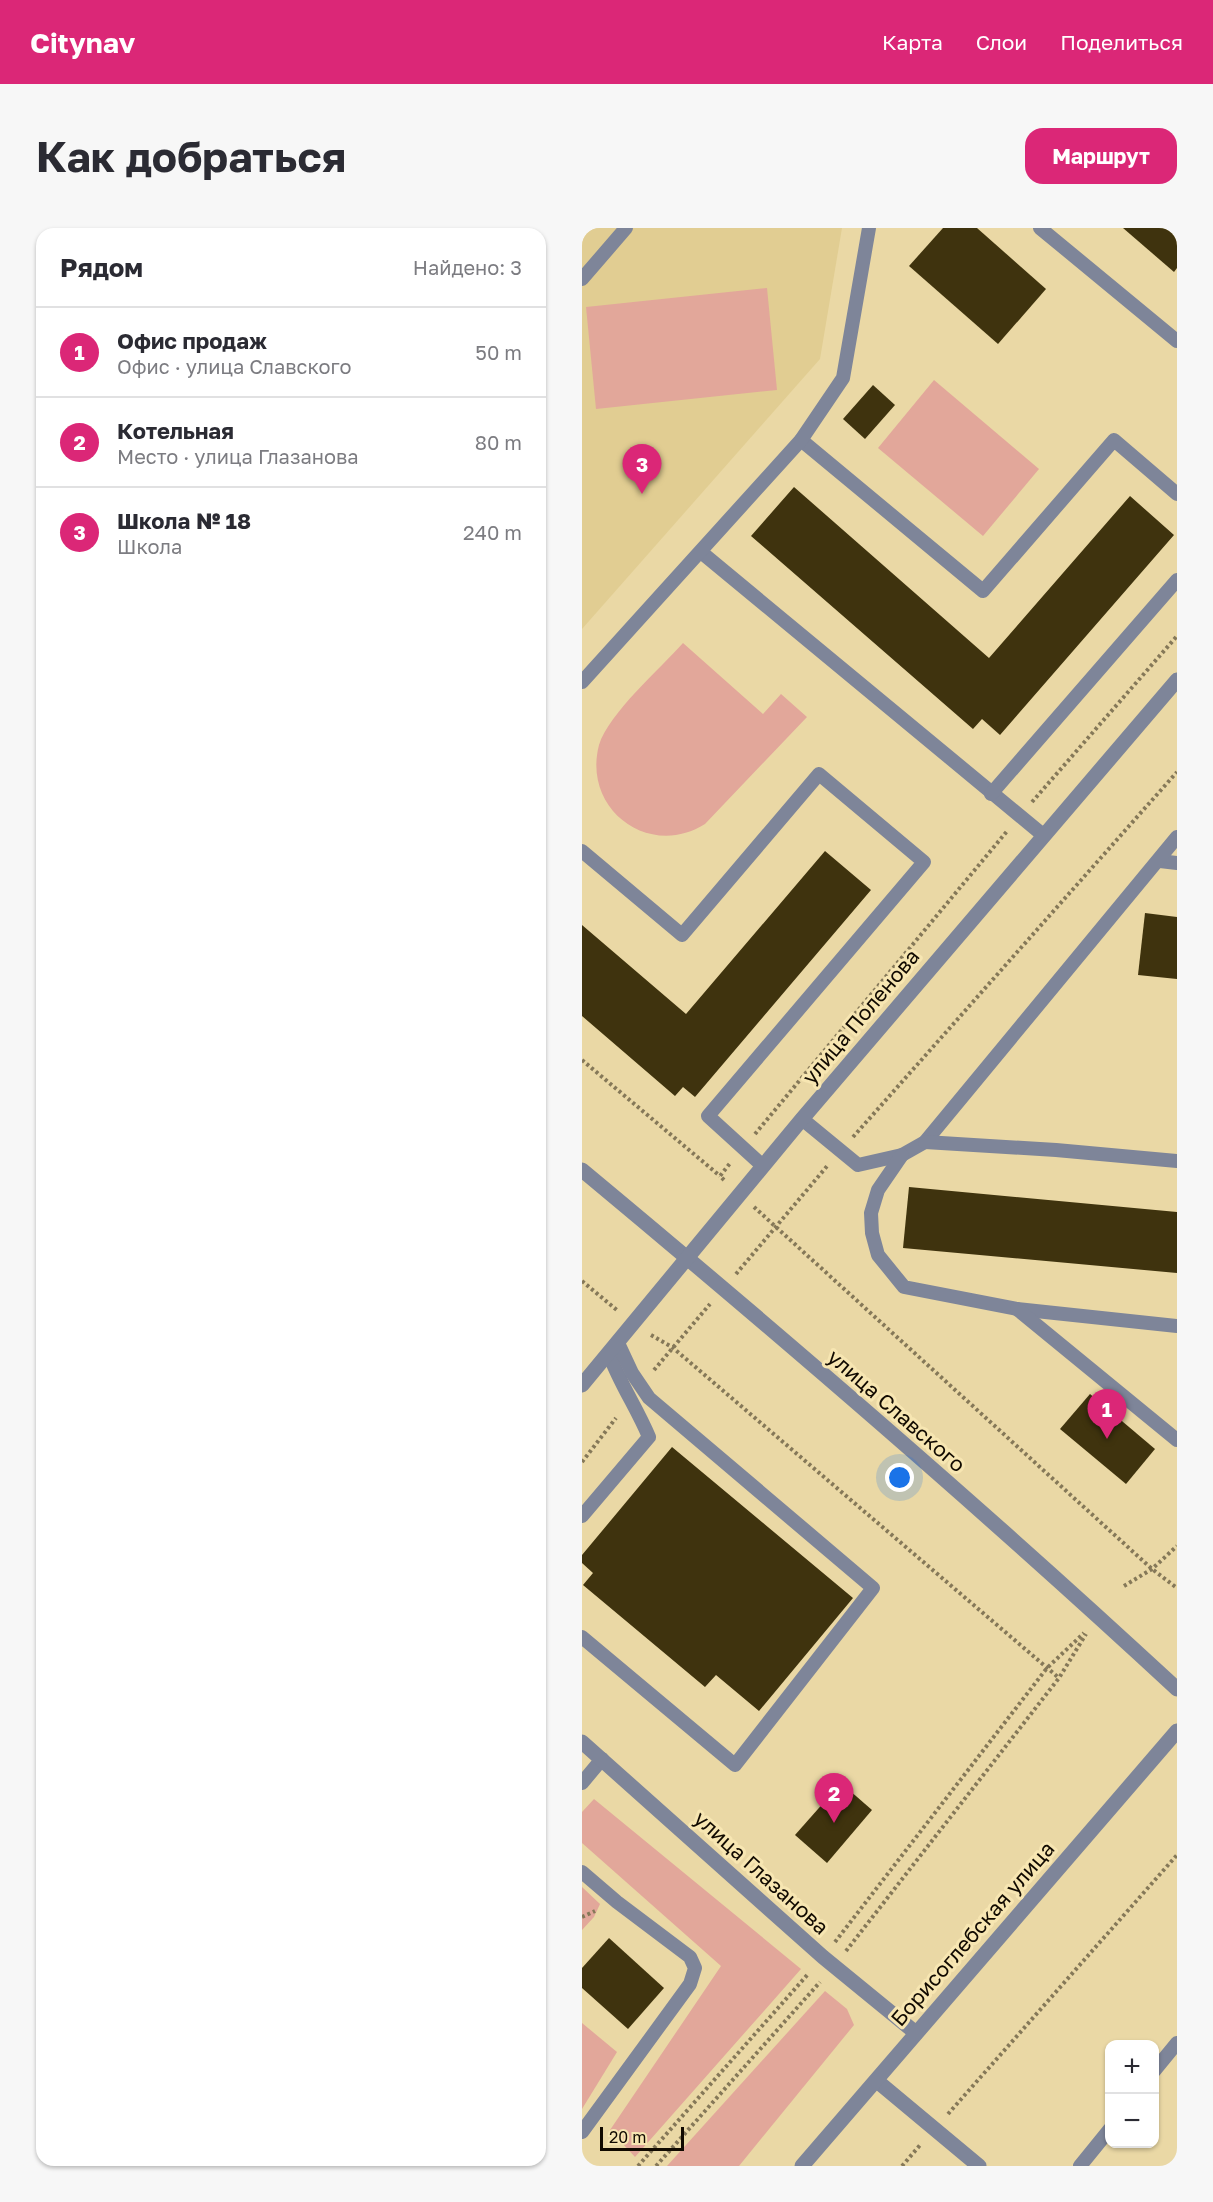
<!DOCTYPE html>
<html lang="ru">
<meta charset="utf-8">
<style>
:root{--surface:#fff;--page:#f7f7f7;--text:#2b2b33;--muted:#7c7c81;--line:#e1e1e2;--accent:#db2777}
body{margin:0;font-family:"Golos Text",sans-serif;background:var(--page);color:var(--text)}
.controls{position:absolute;right:18px;bottom:18px;display:grid;overflow:hidden;border-radius:12px;box-shadow:0 2px 4px #0004}
.controls button{width:54px;height:54px;display:grid;place-items:center;padding:0;border:0;border-bottom:2px solid var(--line);background:var(--surface);color:var(--text);font:30px sans-serif}
.scale{position:absolute;left:18px;bottom:15px;width:84px;box-sizing:border-box;padding-left:6px;border:3px solid #110a00;border-top:0;font-size:16px;line-height:21px;white-space:nowrap;color:#110a00;-webkit-text-stroke:4px #f7e6b2;paint-order:stroke}
.you{position:absolute;left:318px;top:1250px;width:21px;height:21px;margin:-15px;border:4px solid #fff;border-radius:50%;background:#1a73e8;box-shadow:0 0 0 9px #1a73e833}
.badge{display:grid;place-items:center;width:39px;height:39px;border-radius:50%;background:var(--accent);color:#fff;font-size:20px;font-weight:700}
.pin{position:absolute;translate:-50% -50px;filter:drop-shadow(0 2px 3px #0008)}
.pin::after{content:'';position:absolute;top:32px;width:21px;height:18px;background:inherit;clip-path:polygon(0 0,100% 0,50% 100%)}
.list{margin:0;padding:0;list-style:none}
h2{display:flex;justify-content:space-between;align-items:center;height:78px;margin:0;padding:0 24px;font-size:26px}
h2 small{font-size:20px;font-weight:400;color:var(--muted)}
.list li{display:grid;grid-template-columns:39px 1fr auto;gap:18px;align-items:center;box-sizing:border-box;height:90px;padding:0 24px;border-top:2px solid var(--line)}
.list b{display:block;font-size:22px;white-space:nowrap}
.list p{margin:0;font-size:20px;white-space:nowrap;color:var(--muted)}
.list em{font-size:20px;font-style:normal;color:var(--muted)}
.map{position:relative;flex:none;width:595px;height:1938px;overflow:hidden;border-radius:18px}
header{display:flex;align-items:center;gap:36px;box-sizing:border-box;height:84px;padding:0 30px;background:var(--accent);color:#fff}
header strong{font-size:28px}
nav{display:flex;gap:33px;margin-inline-start:auto;font-size:21px}
.intro{display:flex;align-items:center;justify-content:space-between;box-sizing:border-box;height:144px;padding:0 36px}
h1{margin:0;font-size:42px}
.button{padding:15px 27px;border-radius:18px;background:var(--accent);color:#fff;font-size:21px;font-weight:700}
main{display:flex;gap:36px;padding:0 36px}
aside{flex:1;background:var(--surface);border-radius:18px;box-shadow:0 2px 4px #0004}
.map>svg:first-child{display:block}
</style>
<header>
<strong>Citynav</strong>
<nav><a>Карта</a><a>Слои</a><a>Поделиться</a></nav>
</header>
<div class="intro"><h1>Как добраться</h1><a class="button">Маршрут</a></div>
<main>
<aside>
<h2>Рядом<small>Найдено: 3</small></h2>
<ul class="list">
<li><span class="badge">1</span><div><b>Офис продаж</b><p>Офис · улица Славского</p></div><em>50 m</em></li>
<li><span class="badge">2</span><div><b>Котельная</b><p>Место · улица Глазанова</p></div><em>80 m</em></li>
<li><span class="badge">3</span><div><b>Школа № 18</b><p>Школа</p></div><em>240 m</em></li>
</ul>
</aside>
<div class="map">
<svg width="595" height="1938" viewBox="0 0 595 1938">
<rect width="100%" height="100%" fill="#ead8a5"/>
<!-- built -->
<path fill="#e1cd92" d="M 0,0 L 260,0 L 238,131 L 0,401 Z"/>
<!-- green -->
<g fill="#e2a79a">
<path d="M 185,60 L 195,162 L 14,181 L 4,79 Z"/>
<path d="M 352,152 L 457,241 L 401,308 L 296,220 Z"/>
<path d="M 101,415 L 181,486 L 199,466 L 225,489 L 123,596 C 68,631 0,582 17,517 C 27,485 78,441 101,415 Z"/>
<path d="M 12,1571 L 219,1741 L 53,1929 L 28,1902 L 139,1738 L 0,1615 L 0,1584 Z"/>
<path d="M 0,1659 L 18,1676 L 12,1689 L 0,1702 Z"/>
<path d="M 243,1763 L 265,1781 L 272,1797 L 157,1938 L 85,1938 Z"/>
<path d="M 0,1795 L 35,1824 L 0,1881 Z"/>
</g>
<!-- building -->
<g fill="#3f330e">
<path d="M 361,0 L 395,0 L 464,61 L 416,116 L 327,38 Z"/>
<path d="M 541,0 L 595,0 L 595,40 L 592,44 Z"/>
<path d="M 291,157 L 313,177 L 283,211 L 261,191 Z"/>
<path d="M 212,259 L 407,430 L 548,268 L 592,307 L 418,507 L 400,491 L 391,501 L 169,308 Z"/>
<path d="M 243,623 L 289,662 L 113,869 L 101,859 L 93,868 L 0,788 L 0,697 L 104,786 Z"/>
<path d="M 563,685 L 595,689 L 595,751 L 556,747 Z"/>
<path d="M 327,959 L 595,984 L 595,1045 L 321,1020 Z"/>
<path d="M 508,1166 L 573,1221 L 544,1256 L 478,1201 Z"/>
<path d="M 90,1219 L 271,1370 L 177,1483 L 134,1447 L 123,1459 L 1,1357 L 11,1345 L 0,1335 L 0,1327 Z"/>
<path d="M 259,1555 L 290,1582 L 245,1635 L 213,1607 Z"/>
<path d="M 27,1710 L 82,1760 L 46,1801 L 0,1760 L 0,1740 Z"/>
</g>
<g fill="none" stroke-linecap="round" stroke-linejoin="round">
<!-- path -->
<g stroke="#857858" stroke-width="4" stroke-dasharray="3 3" stroke-linecap="butt">
<path d="M 450,574 L 595,408"/>
<path d="M 0,832 L 138,948"/>
<path d="M 173,906 L 426,602"/>
<path d="M 271,909 L 595,544"/>
<path d="M 142,952 L 138,948 L 149,934"/>
<path d="M 172,979 L 570,1341 L 595,1360"/>
<path d="M 154,1046 L 246,937"/>
<path d="M 0,1053 L 36,1083"/>
<path d="M 69,1107 L 90,1119 L 477,1450"/>
<path d="M 72,1142 L 128,1076"/>
<path d="M 0,1234 L 34,1190"/>
<path d="M 542,1358 L 570,1341 L 595,1318"/>
<path d="M 0,1689 L 13,1683"/>
<path d="M 253,1714 L 465,1440 L 502,1405"/>
<path d="M 264,1723 L 477,1450 L 504,1406"/>
<path d="M 366,1886 L 595,1627"/>
<path d="M 56,1938 L 227,1745"/>
<path d="M 74,1938 L 238,1754"/>
<path d="M 320,1938 L 339,1916"/>
</g>
<!-- service -->
<g stroke="#7e8599" stroke-width="14">
<path d="M 458,0 L 595,113"/>
<path d="M 0,51 L 44,0"/>
<path d="M 219,212 L 401,363 L 532,212 L 595,266"/>
<path d="M 119,324 L 461,607"/>
<path d="M 0,454 L 219,212 L 261,150 L 287,0"/>
<path d="M 409,566 L 595,352"/>
<path d="M 0,623 L 100,707 L 237,546 L 342,634 L 126,888 L 181,938"/>
<path d="M 578,633 L 595,635"/>
<path d="M 220,891 L 276,937 L 320,927 L 343,914 L 595,609"/>
<path d="M 343,914 L 474,922 L 595,933"/>
<path d="M 320,927 L 296,962 L 289,985 L 290,1005 L 296,1027 L 322,1059 L 435,1081 L 595,1098"/>
<path d="M 435,1081 L 595,1212"/>
<path d="M 0,1288 L 67,1209 C 55,1180 38,1156 27,1126"/>
<path d="M 0,1409 L 153,1537 L 291,1360 L 67,1170 L 50,1145 L 36,1115"/>
<path d="M 0,1555 L 20,1531"/>
<path d="M 0,1644 L 35,1674 L 108,1729 L 113,1740 L 108,1756 L 0,1904"/>
<path d="M 572,1843 L 595,1815"/>
<path d="M 498,1938 L 528,1901"/>
</g>
<!-- minor -->
<g stroke="#7e8599" stroke-width="15">
<path d="M 0,942 C 202,1110 402,1282 595,1461"/>
<path d="M 0,1157 L 220,891 L 595,452"/>
<path d="M 0,1514 L 241,1729 L 334,1805"/>
<path d="M 295,1853 L 397,1938"/>
</g>
<!-- tertiary -->
<path stroke="#7e8599" stroke-width="15" d="M 220,1938 L 595,1503"/>
</g>
<g text-anchor="middle" stroke-width="6" stroke-linejoin="round" paint-order="stroke">
<!-- street labels -->
<g font-size="21" fill="#110a00" stroke="#f7e6b2">
<text transform="translate(279 789) rotate(-50)" y="7">улица Поленова</text>
<text transform="translate(314 1183) rotate(41)" y="7">улица Славского</text>
<text transform="translate(179 1645) rotate(42)" y="7">улица Глазанова</text>
<text transform="translate(391 1706) rotate(-49)" y="7">Борисоглебская улица</text>
</g>
</g>
</svg>
<div class="controls">
<button>+</button>
<button>−</button>
</div>
<div class="scale">20 m</div>
<div class="you"></div>
<div class="pin badge" style="left:525px;top:1211px">1</div>
<div class="pin badge" style="left:252px;top:1595px">2</div>
<div class="pin badge" style="left:60px;top:266px">3</div>
</div>
</main>
